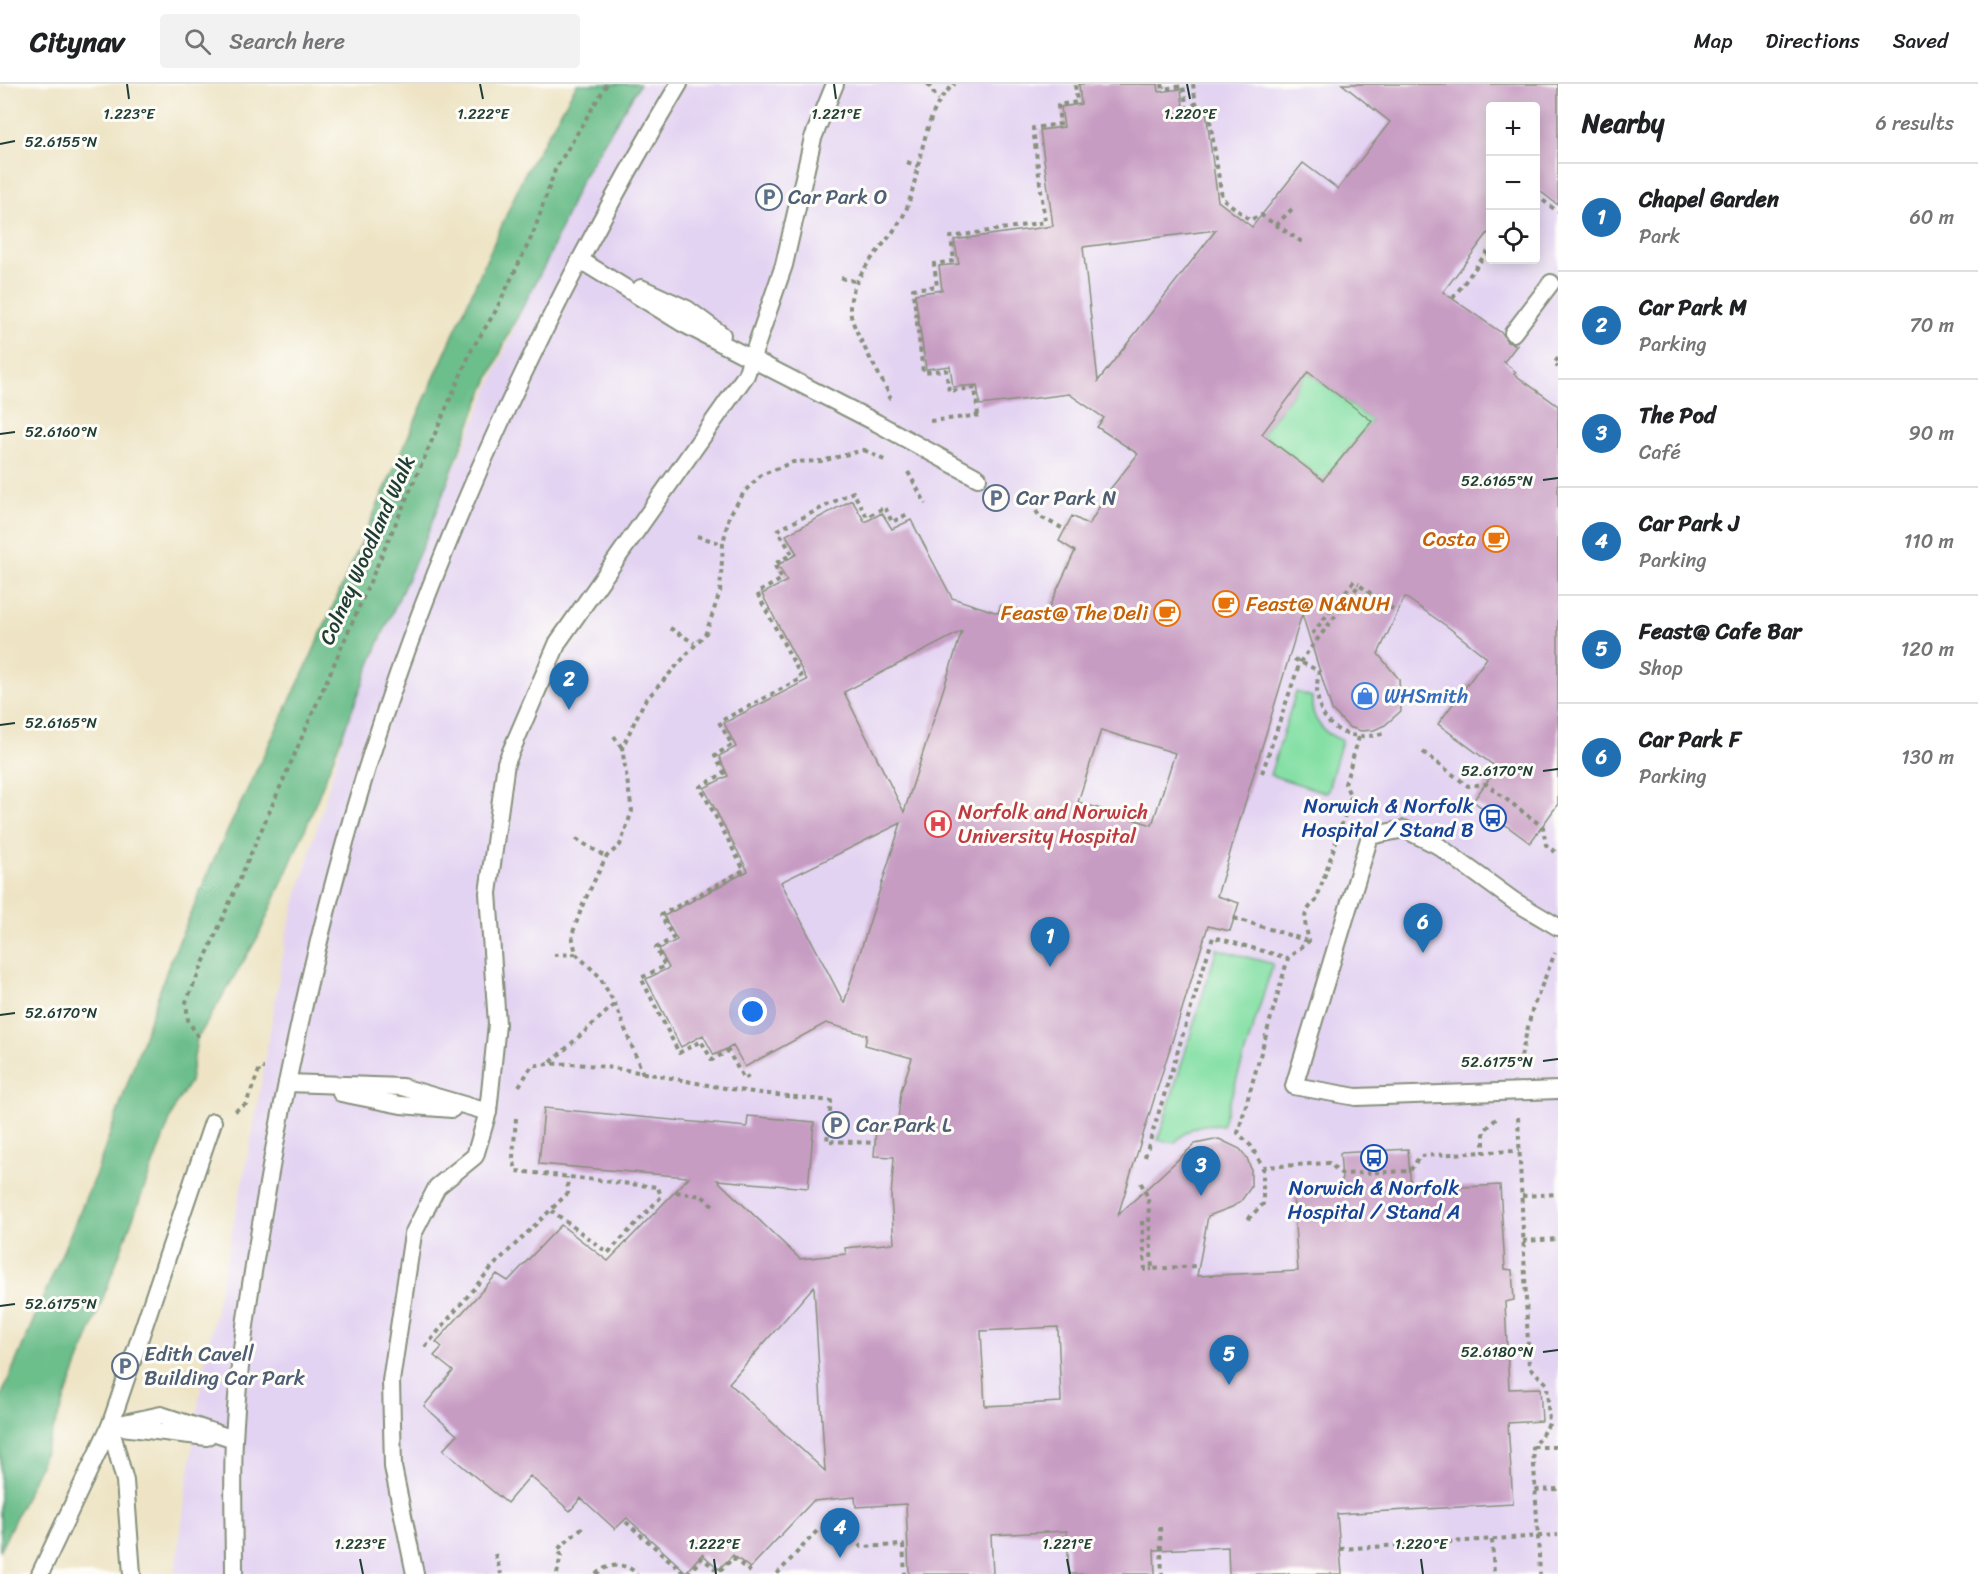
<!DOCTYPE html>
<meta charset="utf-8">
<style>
:root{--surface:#fff;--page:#f2f2f2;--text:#202124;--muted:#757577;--line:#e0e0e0;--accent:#1f6fb2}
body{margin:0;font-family:Sriracha,sans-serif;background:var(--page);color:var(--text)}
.controls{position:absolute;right:18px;top:18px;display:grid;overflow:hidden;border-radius:6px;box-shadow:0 3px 15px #0003}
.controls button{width:54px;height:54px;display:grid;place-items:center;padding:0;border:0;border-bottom:2px solid var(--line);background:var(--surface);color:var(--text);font:30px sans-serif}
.you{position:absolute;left:753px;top:928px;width:21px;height:21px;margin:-15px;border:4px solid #fff;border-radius:50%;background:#1a73e8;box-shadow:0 0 0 9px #1a73e833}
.badge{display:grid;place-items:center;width:39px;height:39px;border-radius:50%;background:var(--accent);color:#fff;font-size:20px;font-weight:700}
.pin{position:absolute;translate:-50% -50px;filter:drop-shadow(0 2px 3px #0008)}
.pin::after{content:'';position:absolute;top:32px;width:21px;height:18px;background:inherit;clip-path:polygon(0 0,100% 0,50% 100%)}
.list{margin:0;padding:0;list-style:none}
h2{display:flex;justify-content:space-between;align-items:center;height:78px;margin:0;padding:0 24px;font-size:26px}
h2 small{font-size:20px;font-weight:400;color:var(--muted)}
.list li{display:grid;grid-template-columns:39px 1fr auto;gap:18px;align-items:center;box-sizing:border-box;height:108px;padding:0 24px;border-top:2px solid var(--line)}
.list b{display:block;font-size:22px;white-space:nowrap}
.list p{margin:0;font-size:20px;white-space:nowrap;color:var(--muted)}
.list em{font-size:20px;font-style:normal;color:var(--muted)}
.icon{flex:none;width:33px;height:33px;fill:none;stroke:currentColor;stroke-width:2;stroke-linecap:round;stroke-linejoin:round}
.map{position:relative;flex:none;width:1558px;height:1490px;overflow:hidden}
header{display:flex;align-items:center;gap:36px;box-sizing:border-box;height:84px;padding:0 30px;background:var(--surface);border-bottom:2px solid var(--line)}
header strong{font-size:28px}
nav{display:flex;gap:33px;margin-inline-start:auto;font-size:21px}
.search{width:420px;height:54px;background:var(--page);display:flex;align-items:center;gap:15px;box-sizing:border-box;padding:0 21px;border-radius:6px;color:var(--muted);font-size:22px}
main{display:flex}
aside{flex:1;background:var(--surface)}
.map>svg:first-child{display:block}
</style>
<header>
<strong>Citynav</strong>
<div class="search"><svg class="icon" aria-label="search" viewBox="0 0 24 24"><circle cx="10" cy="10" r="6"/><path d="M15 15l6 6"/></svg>Search here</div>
<nav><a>Map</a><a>Directions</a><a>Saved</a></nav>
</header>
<main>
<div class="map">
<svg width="1558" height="1490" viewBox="0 0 1558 1490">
<rect width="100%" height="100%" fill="#fdfcf7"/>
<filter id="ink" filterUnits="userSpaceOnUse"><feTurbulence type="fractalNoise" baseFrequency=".0167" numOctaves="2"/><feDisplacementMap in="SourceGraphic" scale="12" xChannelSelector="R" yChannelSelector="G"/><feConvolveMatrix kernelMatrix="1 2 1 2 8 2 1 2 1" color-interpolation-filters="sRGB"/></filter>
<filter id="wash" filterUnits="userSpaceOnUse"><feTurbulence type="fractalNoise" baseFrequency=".008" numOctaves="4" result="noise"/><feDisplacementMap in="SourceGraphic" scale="24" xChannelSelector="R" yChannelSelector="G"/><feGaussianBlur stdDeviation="1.35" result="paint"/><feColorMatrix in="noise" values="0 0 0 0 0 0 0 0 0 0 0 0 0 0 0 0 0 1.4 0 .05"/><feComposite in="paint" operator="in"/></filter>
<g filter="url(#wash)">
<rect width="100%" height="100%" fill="#eee4c5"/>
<!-- built -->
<path fill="#e3d3f2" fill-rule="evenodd" d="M 618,0 L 1558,0 L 1558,1490 L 175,1490 L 203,1287 L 253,1046 L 287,848 L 349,632 ZM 1490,22 L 1536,22 L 1536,176 L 1490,176 Z"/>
<!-- green -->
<g fill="#86e0a6" stroke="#528e6d" stroke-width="1.5">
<path d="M 1308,288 L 1372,337 L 1323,396 L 1262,350 Z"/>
<path d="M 1296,608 L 1312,613 C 1310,633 1322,650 1342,656 L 1327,709 L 1270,691 Z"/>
<path d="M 1217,865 L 1273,880 L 1222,1042 C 1201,1037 1189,1044 1174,1059 L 1158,1056 Z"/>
</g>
<!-- forest -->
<path fill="#6cbe8b" stroke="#467e60" stroke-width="1.5" d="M 577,0 L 640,0 L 582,94 L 548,175 L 510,247 L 477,322 L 426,454 L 379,558 L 307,741 L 258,853 L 197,955 L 190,998 L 176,1020 L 40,1381 L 0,1467 L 0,1315 L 97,1087 L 168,883 L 214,775 L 307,581 L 524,91 Z"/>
<g id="blocks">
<!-- building -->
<path fill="#c79cc3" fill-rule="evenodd" d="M 1079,0 L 1158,0 L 1159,8 L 1181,5 L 1184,30 L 1206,28 L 1218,117 L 1252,143 L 1303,79 L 1338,105 L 1390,38 L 1342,0 L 1558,0 L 1558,121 L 1536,104 L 1536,22 L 1491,22 L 1491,145 L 1443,208 L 1503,250 L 1507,258 L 1517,261 L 1504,278 L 1516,288 L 1514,290 L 1558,322 L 1558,720 L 1530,759 L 1473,717 L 1497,684 L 1438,640 L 1487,574 L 1448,543 L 1405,513 L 1378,570 L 1399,595 L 1401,627 L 1385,641 L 1374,646 L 1361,647 L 1349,643 L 1332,626 L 1302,530 L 1217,812 L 1239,819 L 1230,847 L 1208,842 L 1118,1131 L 1195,1060 L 1219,1055 L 1240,1065 L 1247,1074 L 1251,1085 L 1251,1103 L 1241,1117 L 1232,1123 L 1208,1132 L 1197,1192 L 1298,1187 L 1293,1110 L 1343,1108 L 1340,1069 L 1408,1065 L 1411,1106 L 1500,1101 L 1505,1185 L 1512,1186 L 1514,1216 L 1505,1218 L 1509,1305 L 1540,1304 L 1542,1337 L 1508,1339 L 1513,1420 L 1337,1430 L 1342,1490 L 1229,1490 L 1228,1463 L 1154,1466 L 1155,1490 L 1069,1490 L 1067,1447 L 991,1451 L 993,1490 L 909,1490 L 906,1420 L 856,1423 L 855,1413 L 813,1417 L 750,1484 L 733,1471 L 719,1485 L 702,1470 L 686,1488 L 627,1434 L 615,1445 L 581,1414 L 570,1427 L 530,1392 L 507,1419 L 443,1366 L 457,1351 L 424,1322 L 453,1287 L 434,1272 L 442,1263 L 436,1258 L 497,1190 L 508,1197 L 561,1141 L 608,1177 L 689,1093 L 539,1080 L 544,1024 L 747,1043 L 748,1032 L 814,1038 L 808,1104 L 717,1096 L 800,1175 L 846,1170 L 845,1164 L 894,1159 L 891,1113 L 894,1073 L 874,1072 L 876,1045 L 897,1046 L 901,1007 L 912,974 L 865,961 L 867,951 L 826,939 L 745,983 L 733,962 L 714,971 L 703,951 L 681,963 L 646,895 L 669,884 L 659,865 L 677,856 L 664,832 L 748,787 L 704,704 L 728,692 L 719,672 L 736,663 L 724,639 L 807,596 L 762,510 L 787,497 L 778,481 L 797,470 L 786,451 L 852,416 L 865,438 L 882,429 L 892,445 L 911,436 L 952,514 L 998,529 L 1001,521 L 1045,532 L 1075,467 L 1059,457 L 1072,432 L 1089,441 L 1107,409 L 1138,370 L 1097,343 L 1104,334 L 1069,310 L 980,321 L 977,301 L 953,303 L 950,282 L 926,285 L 915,210 L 942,206 L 939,182 L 959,180 L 954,156 L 1053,142 L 1040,46 L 1064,43 L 1061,23 L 1081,20 ZM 1216,146 L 1098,297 L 1083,163 ZM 1308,288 L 1372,337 L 1323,396 L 1262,350 ZM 962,547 L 904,728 L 844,608 ZM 1101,646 L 1175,669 L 1152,741 L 1078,718 ZM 901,739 L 844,919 L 781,798 ZM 814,1202 L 825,1387 L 729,1299 ZM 1058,1243 L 1061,1318 L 985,1322 L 981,1247 Z"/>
</g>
</g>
<g filter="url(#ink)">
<use href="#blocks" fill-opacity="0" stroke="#86907c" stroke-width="1.5"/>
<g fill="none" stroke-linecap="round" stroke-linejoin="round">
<defs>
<g id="service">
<path d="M 580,176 L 682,239 L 877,339 L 978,394"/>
<path d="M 641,204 L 687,225 L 722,251"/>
<path d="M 1513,249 L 1551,199"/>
<path d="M 1558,843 L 1514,817 L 1437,761 L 1404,745 L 1370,752 L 1294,1002 L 1356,1013 L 1558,1006"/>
<path d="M 287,999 L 402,1003 L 488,1028"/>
<path d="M 341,1009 L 401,1021 L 452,1025"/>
<path d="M 110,1342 L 125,1397 L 132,1490"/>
<path d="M 110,1342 L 161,1331 L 234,1355"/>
<path d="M 122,1343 L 207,1353"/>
<path d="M 40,1490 L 110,1342 L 213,1038"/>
<path d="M 234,1490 C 234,1445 232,1400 234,1356 C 239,1258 257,1162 274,1066 C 297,942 326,818 363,697 C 436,457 550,215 679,0"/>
<path d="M 415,1490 L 393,1383 L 391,1297 L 413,1150 L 437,1103 L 475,1072 L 488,1028 L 497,940 L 488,809 L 506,679 L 558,558 L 746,291 L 784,181 L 813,54 L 835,0"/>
</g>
</defs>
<!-- service casing -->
<use href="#service" stroke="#86907c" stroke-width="20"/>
<!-- path -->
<g stroke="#86907c" stroke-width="4" stroke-dasharray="4.5 4.5" stroke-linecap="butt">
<path d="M 928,0 L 938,16"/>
<path d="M 1162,0 L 1163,5 L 1183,2 L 1187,24 L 1196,20"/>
<path d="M 1193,0 L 1196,20 L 1208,24 L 1222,114 L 1250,136 L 1261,131 L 1302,158"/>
<path d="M 907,78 L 918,82"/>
<path d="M 1536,111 L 1558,128"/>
<path d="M 1276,141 L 1293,124"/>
<path d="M 841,194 L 858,198"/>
<path d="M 1453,214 L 1490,164"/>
<path d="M 1558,274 L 1554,280 L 1558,283"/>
<path d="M 888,315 L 890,312 C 881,292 850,243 850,225 C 850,186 892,159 906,126 C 921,90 922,23 955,0"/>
<path d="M 978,331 L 975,304 L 949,307 L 946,286 L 923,288 L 913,205 L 937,202 L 934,180 L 954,177 L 951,153 L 1045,138 L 1033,44 L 1060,40 L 1058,21 L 1077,18 L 1075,0"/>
<path d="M 930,337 L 982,331"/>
<path d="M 864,366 L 888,378"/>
<path d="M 908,388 L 926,420"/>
<path d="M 1036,427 L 1040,433 L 1066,446"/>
<path d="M 697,452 L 723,460"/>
<path d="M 670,544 L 694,559"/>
<path d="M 1312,550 L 1354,497 L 1359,500"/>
<path d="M 1294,575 L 1319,587 C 1309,634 1339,662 1386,649"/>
<path d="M 614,652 L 622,664"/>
<path d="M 1359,653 L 1345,700 L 1351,713 L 1316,817 C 1300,830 1305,838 1309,857 L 1288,874 L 1238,1049 L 1251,1062 L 1263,1083 L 1329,1079 L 1342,1090 L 1410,1087 L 1420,1072 L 1484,1068"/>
<path d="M 1423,668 L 1468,702 L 1486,700 L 1543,743 L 1546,761 L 1558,770"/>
<path d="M 1262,689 L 1300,578 L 1359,501 L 1397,528"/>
<path d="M 576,755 L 606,773"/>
<path d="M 1234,834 L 1308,857"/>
<path d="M 554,871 L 576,870"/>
<path d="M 198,953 L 188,936 L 186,918 L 472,265 L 495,228 L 533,150 L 555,86 L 607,0"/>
<path d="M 551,978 L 615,920"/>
<path d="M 1519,981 L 1532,926 L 1555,869"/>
<path d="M 643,990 L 615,920 L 599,892 L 576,870 L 572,851 L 583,820 L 606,773 L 620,761 L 632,727 L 622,664 L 644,618 L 706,549 L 720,508 L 723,460 L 729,432 L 745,407 L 761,391 L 793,378 L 822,377 L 864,366 L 865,363"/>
<path d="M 749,992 L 744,995 L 728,967 L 712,976 L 701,957 L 679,969 L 641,894 L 665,882 L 656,864 L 673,854 L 661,831 L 744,786 L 700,703 L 724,689 L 715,671 L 732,661 L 719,638 L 802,594 L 757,509 L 782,495 L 774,480 L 792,470 L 778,446 L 853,408 L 867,433 L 885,423 L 892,438 L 908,430"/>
<path d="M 519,1002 L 532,982 C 580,973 662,993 713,1002 C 752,1009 791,1012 831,1017 L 827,1057 L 876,1059"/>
<path d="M 235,1027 L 246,1020 L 260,984 L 264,984"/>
<path d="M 1518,1033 L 1529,1283 L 1547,1300 L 1549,1340 L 1533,1363 L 1540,1490"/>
<path d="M 516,1034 L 513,1073 L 516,1087 L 658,1103 L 661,1113 L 608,1169 L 552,1127"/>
<path d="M 1496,1035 L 1484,1047 L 1484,1068 L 1519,1067"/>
<path d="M 1145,1073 L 1213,853 L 1288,874"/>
<path d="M 1141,1099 L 1148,1114 L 1152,1185 L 1196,1182"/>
<path d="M 676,1108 L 702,1112 L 716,1124"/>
<path d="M 1522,1112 L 1558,1110"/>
<path d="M 1248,1135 L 1263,1120 L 1263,1083"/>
<path d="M 1142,1137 L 1145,1186 L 1152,1185"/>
<path d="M 1523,1157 L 1558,1155"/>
<path d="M 425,1263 L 492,1183 L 568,1109 L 567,1093"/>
<path d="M 1533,1363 L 1558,1363"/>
<path d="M 1535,1406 L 1558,1405"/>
<path d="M 626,1438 L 685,1490"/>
<path d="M 1160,1443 L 1162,1490"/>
<path d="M 1492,1456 L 1494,1490"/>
<path d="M 1340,1465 L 1558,1451"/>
<path d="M 495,1470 L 501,1490"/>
<path d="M 557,1490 L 561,1471 L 558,1465 L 583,1443"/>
<path d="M 596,1490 C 609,1479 625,1478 637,1490"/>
<path d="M 688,1490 L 702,1474 L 719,1488 L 733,1474 L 753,1490"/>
<path d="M 777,1490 L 817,1447 L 846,1445 L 861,1463 L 903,1461 L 905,1490"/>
</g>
<!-- service -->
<use href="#service" stroke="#fff" stroke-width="16"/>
</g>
</g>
<!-- ticks -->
<path fill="none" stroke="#1f3d34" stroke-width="2" d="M 127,0 L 129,15M 480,0 L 483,15M 834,0 L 836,15M 1187,0 L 1190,15M 0,60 L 15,57M 0,350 L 15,348M 1543,396 L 1558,394M 0,641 L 15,639M 1543,687 L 1558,685M 0,931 L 15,929M 1543,977 L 1558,975M 0,1222 L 15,1220M 1543,1268 L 1558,1266M 360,1475 L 363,1490M 714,1475 L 716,1490M 1067,1475 L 1070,1490M 1421,1475 L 1423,1490"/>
<!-- icons -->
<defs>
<symbol id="parking-ring" viewBox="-11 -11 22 22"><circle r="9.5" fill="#fdfcf7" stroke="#5c6f8a" stroke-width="1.5"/><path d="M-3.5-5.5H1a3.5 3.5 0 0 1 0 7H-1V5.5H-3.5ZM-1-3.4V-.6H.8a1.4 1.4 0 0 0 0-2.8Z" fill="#5c6f8a"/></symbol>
<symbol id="cafe-ring" viewBox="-11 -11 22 22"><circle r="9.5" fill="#fdfcf7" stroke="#e8710a" stroke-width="1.5"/><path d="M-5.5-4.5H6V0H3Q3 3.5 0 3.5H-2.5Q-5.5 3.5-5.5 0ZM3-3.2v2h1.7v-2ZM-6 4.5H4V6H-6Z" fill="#e8710a"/></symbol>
<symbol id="shop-ring" viewBox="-11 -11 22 22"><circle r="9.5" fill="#fdfcf7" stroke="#3f7fe0" stroke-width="1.5"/><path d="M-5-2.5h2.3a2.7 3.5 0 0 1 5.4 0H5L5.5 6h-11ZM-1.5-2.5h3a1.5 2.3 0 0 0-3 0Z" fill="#3f7fe0"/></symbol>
<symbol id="bus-ring" viewBox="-11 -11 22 22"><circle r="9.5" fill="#fdfcf7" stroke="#1a4fb4" stroke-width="1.5"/><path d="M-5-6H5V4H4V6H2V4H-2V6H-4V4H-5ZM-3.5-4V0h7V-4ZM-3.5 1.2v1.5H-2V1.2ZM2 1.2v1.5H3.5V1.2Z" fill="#1a4fb4"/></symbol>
<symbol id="hospital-ring" viewBox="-11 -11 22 22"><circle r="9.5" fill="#fdfcf7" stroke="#e0444e" stroke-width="1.5"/><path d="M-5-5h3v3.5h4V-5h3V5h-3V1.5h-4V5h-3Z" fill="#e0444e"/></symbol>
</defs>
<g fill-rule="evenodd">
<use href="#parking-ring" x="754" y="98" width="30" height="30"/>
<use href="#parking-ring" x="981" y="399" width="30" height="30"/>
<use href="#cafe-ring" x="1481" y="440" width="30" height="30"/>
<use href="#cafe-ring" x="1211" y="505" width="30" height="30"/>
<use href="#cafe-ring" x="1152" y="514" width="30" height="30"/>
<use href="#shop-ring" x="1350" y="597" width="30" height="30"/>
<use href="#bus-ring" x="1478" y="719" width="30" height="30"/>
<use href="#hospital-ring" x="923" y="725" width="30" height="30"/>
<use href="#parking-ring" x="821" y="1026" width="30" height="30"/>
<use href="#bus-ring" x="1359" y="1059" width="30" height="30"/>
<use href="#parking-ring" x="110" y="1267" width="30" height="30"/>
</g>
<g text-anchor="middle" stroke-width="6" stroke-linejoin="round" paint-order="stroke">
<!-- service labels -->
<g font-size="21" fill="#4e5e75" stroke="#fdfcf7" text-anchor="start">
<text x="788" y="120">Car Park O</text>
<text x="1016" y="421">Car Park N</text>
<text x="856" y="1048">Car Park L</text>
<text x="144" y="1277">Edith Cavell<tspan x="144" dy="24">Building Car Park</tspan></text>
</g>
<!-- food labels -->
<g font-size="21" fill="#c56008" stroke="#fdfcf7" text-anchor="end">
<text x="1476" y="462">Costa</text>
<text x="1246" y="527" text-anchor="start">Feast@ N&amp;NUH</text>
<text x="1148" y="536">Feast@ The Deli</text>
</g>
<!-- street labels -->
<g font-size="21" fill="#1f3d34" stroke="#fdfcf7">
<text transform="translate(367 466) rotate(-66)" y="7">Colney Woodland Walk</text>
</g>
<!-- shop labels -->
<g font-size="21" fill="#366cbe" stroke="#fdfcf7" text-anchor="start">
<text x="1384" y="619">WHSmith</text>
</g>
<!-- transit labels -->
<g font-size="21" fill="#164399" stroke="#fdfcf7" text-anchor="end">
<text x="1474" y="729">Norwich &amp; Norfolk<tspan x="1474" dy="24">Hospital / Stand B</tspan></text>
<text x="1374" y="1111" text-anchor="middle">Norwich &amp; Norfolk<tspan x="1374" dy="24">Hospital / Stand A</tspan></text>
</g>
<!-- health labels -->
<g font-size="21" fill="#be3a42" stroke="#fdfcf7" text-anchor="start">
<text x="958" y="735">Norfolk and Norwich<tspan x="958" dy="24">University Hospital</tspan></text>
</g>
</g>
<g font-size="15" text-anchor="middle" fill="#1f3d34" stroke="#fdfcf7" stroke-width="6" stroke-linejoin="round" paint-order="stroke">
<text x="129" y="35">1.223°E</text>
<text x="483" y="35">1.222°E</text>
<text x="836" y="35">1.221°E</text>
<text x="1190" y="35">1.220°E</text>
<text x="61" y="63">52.6155°N</text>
<text x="61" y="353">52.6160°N</text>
<text x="1497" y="402">52.6165°N</text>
<text x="61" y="644">52.6165°N</text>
<text x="1497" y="692">52.6170°N</text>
<text x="61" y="934">52.6170°N</text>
<text x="1497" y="983">52.6175°N</text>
<text x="61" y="1225">52.6175°N</text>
<text x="1497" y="1273">52.6180°N</text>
<text x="360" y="1465">1.223°E</text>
<text x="714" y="1465">1.222°E</text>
<text x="1067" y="1465">1.221°E</text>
<text x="1421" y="1465">1.220°E</text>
</g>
</svg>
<div class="controls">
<button>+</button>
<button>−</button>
<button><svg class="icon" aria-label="locate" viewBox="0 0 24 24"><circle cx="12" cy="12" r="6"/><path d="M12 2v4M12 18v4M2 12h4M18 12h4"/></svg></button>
</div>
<div class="you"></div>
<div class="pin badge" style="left:1050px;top:883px">1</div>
<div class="pin badge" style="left:569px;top:626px">2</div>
<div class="pin badge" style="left:1201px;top:1112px">3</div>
<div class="pin badge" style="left:840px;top:1474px">4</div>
<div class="pin badge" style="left:1229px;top:1301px">5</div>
<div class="pin badge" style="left:1423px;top:869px">6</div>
</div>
<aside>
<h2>Nearby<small>6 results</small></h2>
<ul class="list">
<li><span class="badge">1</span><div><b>Chapel Garden</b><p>Park</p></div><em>60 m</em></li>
<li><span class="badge">2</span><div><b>Car Park M</b><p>Parking</p></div><em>70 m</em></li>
<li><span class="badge">3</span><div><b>The Pod</b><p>Café</p></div><em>90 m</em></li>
<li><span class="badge">4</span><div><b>Car Park J</b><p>Parking</p></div><em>110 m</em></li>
<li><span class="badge">5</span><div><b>Feast@ Cafe Bar</b><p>Shop</p></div><em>120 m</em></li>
<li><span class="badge">6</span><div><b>Car Park F</b><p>Parking</p></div><em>130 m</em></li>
</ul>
</aside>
</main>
